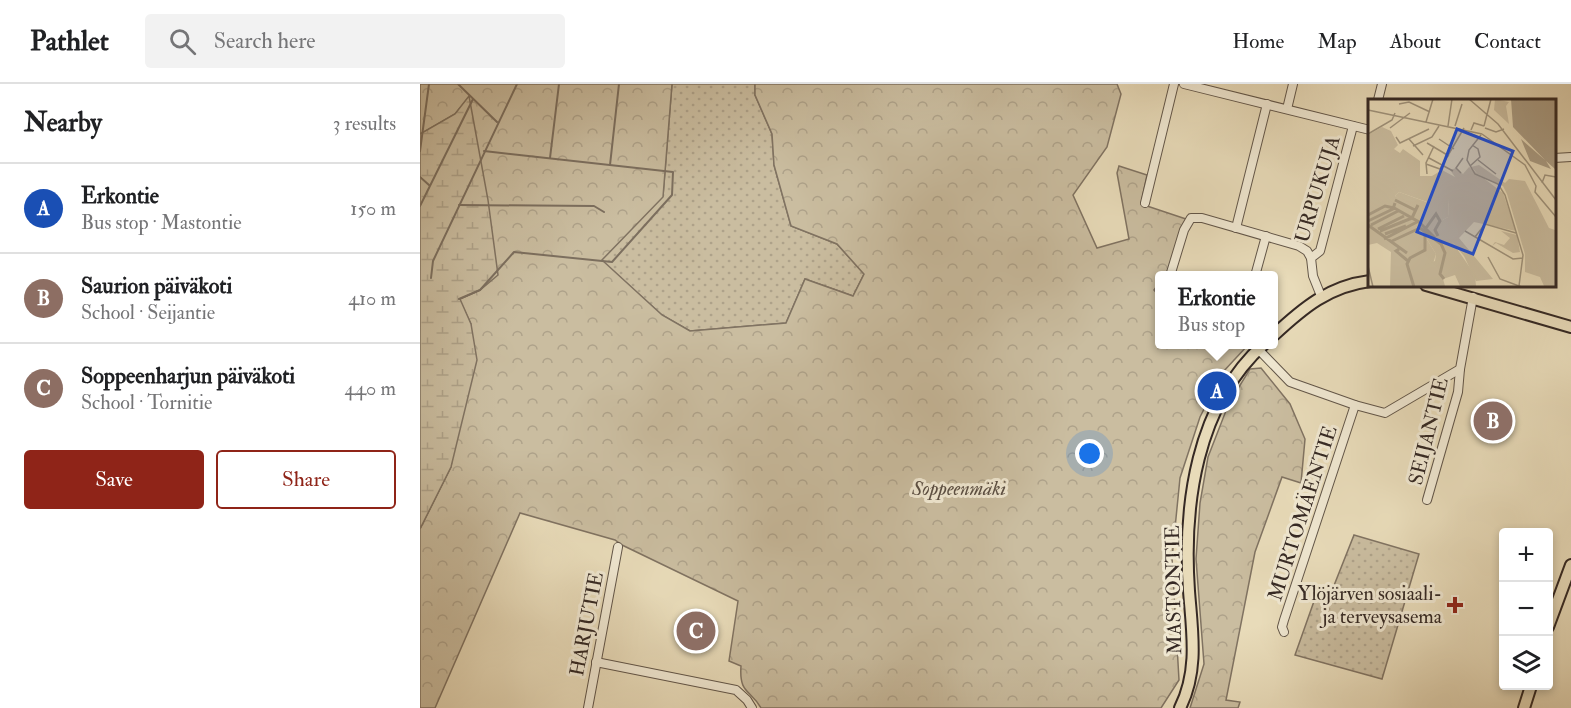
<!DOCTYPE html>
<meta charset="utf-8">
<style>
:root{--surface:#fff;--page:#f2f2f2;--text:#202124;--muted:#757577;--line:#e0e0e0;--accent:#8f2418}
body{margin:0;font-family:"IM FELL Double Pica",serif;background:var(--page);color:var(--text)}
.controls{position:absolute;right:18px;bottom:18px;display:grid;overflow:hidden;border-radius:6px;box-shadow:0 3px 9px #0003}
.controls button{width:54px;height:54px;display:grid;place-items:center;padding:0;border:0;border-bottom:2px solid var(--line);background:var(--surface);color:var(--text);font:30px sans-serif}
.you{position:absolute;left:670px;top:370px;width:21px;height:21px;margin:-15px;border:4px solid #fff;border-radius:50%;background:#1a73e8;box-shadow:0 0 0 9px #1a73e833}
.badge{display:grid;place-items:center;width:39px;height:39px;border-radius:50%;background:var(--accent);color:#fff;font-size:20px;font-weight:700}
.pin{position:absolute;translate:-50% -50%;border:3px solid #fff;box-shadow:0 2px 6px #0006}
.popup{position:absolute;left:735px;top:187px;width:123px;height:78px;box-sizing:border-box;display:grid;place-content:center;border-radius:6px;background:var(--surface);filter:drop-shadow(0 2px 4px #0005);font-size:20px;white-space:nowrap;color:var(--muted)}
.popup b{font-size:22px;color:var(--text)}
.popup::after{content:'';position:absolute;left:50%;top:100%;margin-left:-12px;border:12px solid transparent;border-top-color:var(--surface)}
.list{margin:0;padding:0;list-style:none}
h2{display:flex;justify-content:space-between;align-items:center;height:78px;margin:0;padding:0 24px;font-size:26px}
h2 small{font-size:20px;font-weight:400;color:var(--muted)}
.list li{display:grid;grid-template-columns:39px 1fr auto;gap:18px;align-items:center;box-sizing:border-box;height:90px;padding:0 24px;border-top:2px solid var(--line)}
.list b{display:block;font-size:22px;white-space:nowrap}
.list p{margin:0;font-size:20px;white-space:nowrap;color:var(--muted)}
.list em{font-size:20px;font-style:normal;color:var(--muted)}
.actions{display:flex;gap:12px;padding:18px 24px}
.actions a{flex:1;padding:14px 0;border:2px solid var(--accent);border-radius:6px;text-align:center;font-size:21px;color:var(--accent)}
.actions .main{background:var(--accent);color:#fff}
.icon{flex:none;width:33px;height:33px;fill:none;stroke:currentColor;stroke-width:2;stroke-linecap:round;stroke-linejoin:round}
.map{position:relative;flex:none;width:1151px;height:624px;overflow:hidden}
header{display:flex;align-items:center;gap:36px;box-sizing:border-box;height:84px;padding:0 30px;background:var(--surface);border-bottom:2px solid var(--line)}
header strong{font-size:28px}
nav{display:flex;gap:33px;margin-inline-start:auto;font-size:21px}
.search{width:420px;height:54px;background:var(--page);display:flex;align-items:center;gap:15px;box-sizing:border-box;padding:0 21px;border-radius:6px;color:var(--muted);font-size:22px}
main{display:flex}
aside{flex:1;background:var(--surface)}
.map>svg:first-child{display:block}
</style>
<header>
<strong>Pathlet</strong>
<div class="search"><svg class="icon" aria-label="search" viewBox="0 0 24 24"><circle cx="10" cy="10" r="6"/><path d="M15 15l6 6"/></svg>Search here</div>
<nav><a>Home</a><a>Map</a><a>About</a><a>Contact</a></nav>
</header>
<main>
<aside>
<h2>Nearby<small>3 results</small></h2>
<ul class="list">
<li><span class="badge" style="background:#1a4fb4">A</span><div><b>Erkontie</b><p>Bus stop · Mastontie</p></div><em>150 m</em></li>
<li><span class="badge" style="background:#8d6e63">B</span><div><b>Saurion päiväkoti</b><p>School · Seijantie</p></div><em>410 m</em></li>
<li><span class="badge" style="background:#8d6e63">C</span><div><b>Soppeenharjun päiväkoti</b><p>School · Tornitie</p></div><em>440 m</em></li>
</ul>
<div class="actions"><a class="main">Save</a><a>Share</a></div>
</aside>
<div class="map">
<svg width="1151" height="624" viewBox="0 0 1151 624">
<defs>
<pattern id="grass-dots" width="8" height="8" patternUnits="userSpaceOnUse" patternTransform="scale(1.5)"><rect width="8" height="8" fill="#cabda0"/><path d="M2 2h.1M6 6h.1" fill="none" stroke="#aea28a" stroke-width="1.8" stroke-linecap="round"/></pattern>
<pattern id="forest-crowns" width="20" height="18" patternUnits="userSpaceOnUse" patternTransform="scale(1.5)"><rect width="20" height="18" fill="#cabda0"/><path d="M2 6a3 3 0 1 1 6 0M12 15a3 3 0 1 1 6 0" fill="none" stroke="#aea28a"/></pattern>
<pattern id="wetland-marsh" width="20" height="14" patternUnits="userSpaceOnUse" patternTransform="scale(1.5)"><rect width="20" height="14" fill="#cabda0"/><path d="M1 5h8M5 5V1M11 12h8M15 12V8" fill="none" stroke="#aea28a"/></pattern>
</defs>
<rect width="100%" height="100%" fill="#e8dbb9"/>
<filter id="stains"><feTurbulence type="fractalNoise" baseFrequency=".00333" numOctaves="4"/><feColorMatrix values="0 0 0 0 .2 0 0 0 0 .09 0 0 0 0 .02 0 0 0 .5 -.17"/></filter>
<radialGradient id="worn" r=".72"><stop offset=".6" stop-color="#630" stop-opacity="0"/><stop offset="1" stop-color="#630" stop-opacity=".3"/></radialGradient>
<!-- grass -->
<g fill="url(#grass-dots)" stroke="#807362" stroke-width="1.5">
<path d="M 252,0 L 335,0 L 335,11 L 352,50 L 354,81 L 371,142 L 417,160 L 444,190 L 433,212 L 385,195 L 366,239 L 270,247 L 242,231 L 181,176 L 243,112 Z"/>
<path d="M 934,451 L 999,470 L 962,595 L 875,571 L 898,506 L 911,509 Z"/>
</g>
<!-- forest -->
<g fill="url(#forest-crowns)" stroke="#807362" stroke-width="1.5">
<path d="M 0,0 L 252,0 L 243,113 L 182,176 L 242,231 L 270,247 L 366,239 L 385,195 L 433,212 L 444,190 L 417,160 L 371,142 L 354,81 L 352,50 L 335,11 L 335,0 L 697,0 L 701,10 L 687,63 L 653,111 L 677,164 L 709,155 L 697,89 L 699,82 L 727,91 L 721,120 L 766,135 L 748,191 L 740,192 L 740,198 L 734,206 L 740,213 L 740,260 L 828,261 L 803,288 L 780,333 L 760,394 L 752,474 L 759,596 L 741,624 L 341,624 C 330,605 319,610 321,582 L 309,577 L 318,517 L 202,461 L 195,456 L 100,429 L 15,624 L 0,624 L 0,445 L 31,383 L 51,240 L 39,215 L 60,206 L 49,13 L 35,30 L 0,50 Z"/>
<path d="M 841,284 L 870,320 L 885,355 L 881,399 L 862,393 L 835,468 L 806,616 L 820,618 L 818,624 L 770,624 L 784,580 L 776,475 L 780,419 L 788,373 L 809,319 L 830,285 Z"/>
</g>
<!-- wetland -->
<path fill="url(#wetland-marsh)" stroke="#807362" stroke-width="1.5" d="M 49,12 L 68,116 L 78,191 L 60,206 L 40,215 L 51,240 L 57,276 L 31,383 L 0,445 L 0,50 L 35,30 Z"/>
<g fill="none" stroke-linecap="round" stroke-linejoin="round">
<!-- stream -->
<g stroke="#7c6f5f" stroke-width="2">
<path d="M 38,0 L 77,38"/>
<path d="M 0,67 L 9,0"/>
<path d="M 130,74 L 139,0"/>
<path d="M 190,81 L 199,0"/>
<path d="M 0,93 L 9,101"/>
<path d="M 39,121 L 174,122 L 184,128"/>
<path d="M 0,122 L 53,15"/>
<path d="M 11,194 L 13,177 L 97,0"/>
<path d="M 39,215 L 60,206 L 94,168 L 192,178 L 252,111 L 253,88 L 64,67"/>
</g>
<defs>
<g id="minor">
<path d="M 764,0 L 950,46"/>
<path d="M 958,16 L 962,0"/>
<path d="M 867,25 L 873,0"/>
<path d="M 1134,74 L 1151,73"/>
<path d="M 725,119 L 754,0"/>
<path d="M 816,144 L 847,20"/>
<path d="M 750,192 L 764,146 L 771,134 L 782,134 L 879,162 L 887,167 L 891,174"/>
<path d="M 835,192 L 846,152"/>
<path d="M 901,212 L 893,192 L 891,174 L 900,167 L 933,42"/>
<path d="M 838,265 L 870,298 L 935,321 L 965,329 L 1040,285 L 1053,213"/>
<path d="M 1007,416 L 1038,308 L 1040,285"/>
<path d="M 864,548 L 862,543 L 864,536 L 935,321"/>
<path d="M 176,578 L 316,606 L 327,616 L 332,624"/>
<path d="M 168,624 L 198,463"/>
</g>
<g id="major">
<path d="M 1006,201 L 1151,243"/>
<path d="M 854,251 C 883,224 909,202 950,197"/>
<path d="M 1128,543 L 1151,481"/>
<path d="M 760,624 C 779,586 772,547 769,507 C 763,422 776,321 844,260"/>
<path d="M 1104,624 L 1111,602"/>
</g>
</defs>
<!-- minor casing -->
<use href="#minor" stroke="#625649" stroke-width="10"/>
<!-- major casing -->
<use href="#major" stroke="#352924" stroke-width="14"/>
<!-- minor -->
<use href="#minor" stroke="#f0e8d2" stroke-width="8"/>
<!-- major -->
<use href="#major" stroke="#e8dbb9" stroke-width="10"/>
</g>
<!-- markers -->
<path fill="#8f2418" stroke="#f0e8d2" stroke-width="2" d="M1032 512h6v6h6v6h-6v6h-6v-6h-6v-6h6z"/>
<g text-anchor="middle" stroke-width="6" stroke-linejoin="round" paint-order="stroke">
<!-- street labels -->
<g font-size="20" fill="#352924" stroke="#f0e8d2">
<text transform="translate(897 105) rotate(-73)" y="7">URPUKUJA</text>
<text transform="translate(1008 347) rotate(-76)" y="7">SEIJANTIE</text>
<text transform="translate(882 429) rotate(-72)" y="7">MURTOMÄENTIE</text>
<text transform="translate(753 506) rotate(-91)" y="7">MASTONTIE</text>
<text transform="translate(166 540) rotate(-79)" y="7">HARJUTIE</text>
</g>
<!-- park labels -->
<g font-size="20" font-style="italic" fill="#5a4e43" stroke="#f0e8d2">
<text x="539" y="411">Soppeenmäki</text>
</g>
<!-- poi labels -->
<g font-size="20" fill="#352924" stroke="#f0e8d2" text-anchor="end">
<text x="1022" y="516">Ylöjärven sosiaali-<tspan x="1022" dy="23">ja terveysasema</tspan></text>
</g>
</g>
<!-- overview -->
<g transform="translate(948 15)">
<rect width="188" height="188" fill="#e8dbb9"/>
<path d="M 127,0 L 141,3 L 138,7 L 141,25 L 126,11 ZM 31,93 L 61,104 L 81,100 L 80,118 L 71,123 L 27,97 Z" fill="#cabda0"/>
<path d="M 14,28 L 23,32 L 30,46 L 26,50 L 32,54 L 35,50 L 52,62 L 52,77 L 64,77 L 74,71 L 87,78 L 82,71 L 88,69 L 95,75 L 101,68 L 135,94 L 148,132 L 106,123 L 91,139 L 125,180 L 108,182 L 96,157 L 85,144 L 53,131 L 68,155 L 58,187 L 22,187 L 23,153 L 9,144 L 0,146 L 0,36 ZM 31,93 L 62,104 L 75,105 L 81,100 L 80,118 L 71,123 L 67,115 L 27,97 ZM 111,66 L 137,84 L 141,80 L 157,82 L 181,129 L 187,131 L 187,187 L 176,187 L 172,178 L 157,173 L 157,155 L 139,95 L 135,87 L 113,78 L 103,68 ZM 133,132 L 149,136 L 152,153 L 145,154 L 128,144 L 124,147 L 127,143 L 136,146 L 142,139 Z" fill="#cabda0" fill-rule="evenodd"/>
<path d="M 52,129 L 69,133 L 85,144 L 107,176 L 108,187 L 92,187 L 87,176 L 75,180 L 77,187 L 58,187 L 54,182 L 55,166 L 67,162 L 68,155 Z" fill="#cabda0"/>
<path d="M 143,0 L 187,0 L 187,70 L 178,62 L 183,70 L 162,62 L 153,40 L 177,61 L 145,28 Z" fill="#ab9e86"/>
<path fill="none" stroke="#ab9e86" stroke-width="3" d="M 27,101 L 47,111M 0,116 L 17,107 L 26,109 L 51,123 L 67,139M 0,122 L 25,110 L 27,104M 0,126 L 39,154M 3,126 L 30,112M 52,129 L 73,145 L 77,154 L 72,175 L 76,180M 58,129 L 68,115 L 72,122 L 67,131 L 70,137M 10,130 L 36,117M 12,132 L 44,119 L 50,106M 17,135 L 38,127M 16,140 L 49,123M 24,142 L 52,129M 31,150 L 28,152 L 40,162M 46,188 L 39,165 L 42,159 L 57,151 L 57,137"/>
<path fill="none" stroke="#a0947d" stroke-width="1.5" d="M 101,0 L 130,25 L 188,101M 31,5 L 41,3 L 62,13M 0,11 L 114,35M 58,23 L 65,0M 80,27 L 84,0M 87,27 L 94,5M 116,27 L 123,0M 22,29 L 42,14M 117,29 L 128,33 L 136,30M 103,31 L 106,24 L 116,27M 0,35 L 24,21 L 27,14M 114,35 L 157,66 L 168,87 L 167,93 L 188,118M 113,36 L 101,51 L 99,61 L 107,75 L 130,85 L 137,96 L 155,156 L 151,187 L 154,188M 28,38 L 32,44 L 61,30M 41,40 L 55,56M 71,40 L 86,50M 59,44 L 81,57M 45,47 L 64,38 L 71,27M 61,59 L 85,72M 110,61 L 128,75M 58,65 L 72,70 L 96,29M 102,67 L 112,58 L 110,50 L 104,46M 93,74 L 88,69 L 95,59M 59,75 L 58,64 L 66,47M 174,84 L 177,76 L 188,78M 97,132 L 145,160 L 155,159M 107,138 L 117,125 L 148,134M 120,158 L 132,180 L 151,187M 0,167 L 5,188"/>
<path fill="#1d4ed8" fill-opacity="0.15" stroke="#1d4ed8" stroke-width="3" d="M 89,30 L 145,52 L 105,155 L 49,133 Z"/>
<rect width="188" height="188" fill="none" stroke="#352924" stroke-width="3"/>
</g>
<rect width="100%" height="100%" filter="url(#stains)"/>
<rect width="100%" height="100%" fill="url(#worn)"/>
</svg>
<div class="controls">
<button>+</button>
<button>−</button>
<button><svg class="icon" aria-label="layers" viewBox="0 0 24 24"><path d="M12 4l9 5-9 5-9-5zM3 14l9 5 9-5"/></svg></button>
</div>
<div class="you"></div>
<div class="pin badge" style="left:797px;top:307px;background:#1a4fb4">A</div>
<div class="popup"><b>Erkontie</b>Bus stop</div>
<div class="pin badge" style="left:1073px;top:337px;background:#8d6e63">B</div>
<div class="pin badge" style="left:276px;top:547px;background:#8d6e63">C</div>
</div>
</main>
